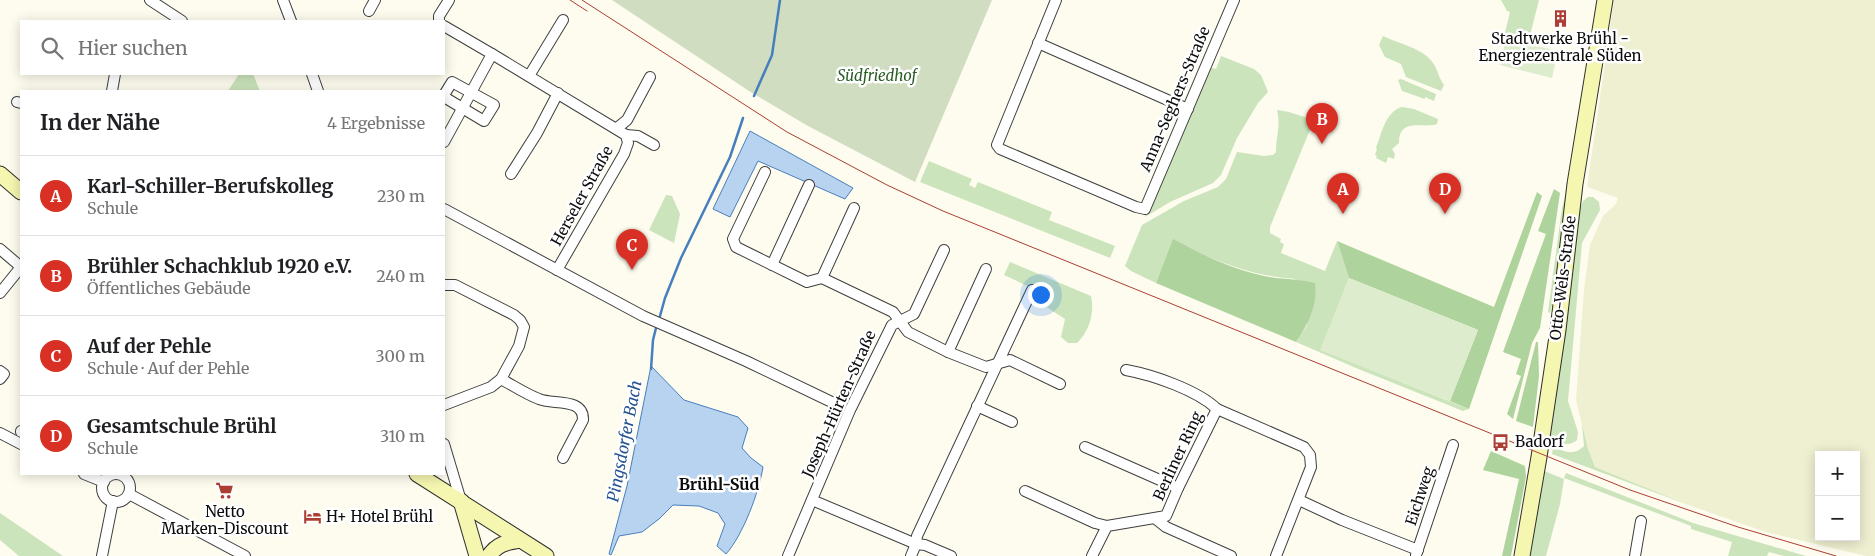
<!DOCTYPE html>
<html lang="de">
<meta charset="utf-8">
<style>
:root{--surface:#fff;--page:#f2f2f2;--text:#202124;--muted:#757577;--line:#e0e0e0;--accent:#d93025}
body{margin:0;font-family:Merriweather,serif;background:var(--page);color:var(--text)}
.controls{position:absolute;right:15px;bottom:15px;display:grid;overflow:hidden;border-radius:0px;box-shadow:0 2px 12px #0003}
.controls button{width:45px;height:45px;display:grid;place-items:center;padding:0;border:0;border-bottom:1px solid var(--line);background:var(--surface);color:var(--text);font:25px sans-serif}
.you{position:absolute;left:1040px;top:294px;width:18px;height:18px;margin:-12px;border:4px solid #fff;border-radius:50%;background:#1a73e8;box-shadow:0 0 0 8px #1a73e833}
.badge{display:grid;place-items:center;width:32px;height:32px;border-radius:50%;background:var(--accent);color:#fff;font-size:16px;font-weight:700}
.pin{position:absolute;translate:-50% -41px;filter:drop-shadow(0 1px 2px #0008)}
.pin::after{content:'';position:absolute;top:26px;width:18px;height:15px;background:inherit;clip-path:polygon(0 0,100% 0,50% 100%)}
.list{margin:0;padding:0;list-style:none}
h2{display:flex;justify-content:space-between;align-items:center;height:65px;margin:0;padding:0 20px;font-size:21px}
h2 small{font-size:16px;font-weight:400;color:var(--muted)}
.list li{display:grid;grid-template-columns:32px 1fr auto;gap:15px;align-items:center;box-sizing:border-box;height:80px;padding:0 20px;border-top:1px solid var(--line)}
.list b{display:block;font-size:19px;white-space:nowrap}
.list p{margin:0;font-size:16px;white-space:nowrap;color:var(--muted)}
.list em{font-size:16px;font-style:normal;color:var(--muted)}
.icon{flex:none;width:28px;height:28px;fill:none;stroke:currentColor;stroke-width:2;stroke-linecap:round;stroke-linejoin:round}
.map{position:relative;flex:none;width:1875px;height:556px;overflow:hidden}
.search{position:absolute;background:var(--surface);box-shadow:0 2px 12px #0003;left:20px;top:20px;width:425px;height:55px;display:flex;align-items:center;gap:12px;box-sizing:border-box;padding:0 18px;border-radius:0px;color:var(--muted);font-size:19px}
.panel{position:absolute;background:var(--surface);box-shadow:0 2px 12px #0003;left:20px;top:90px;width:425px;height:385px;border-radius:0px}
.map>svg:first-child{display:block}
</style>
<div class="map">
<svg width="1875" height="556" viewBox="0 0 1875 556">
<rect width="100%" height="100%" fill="#fdfcee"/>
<!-- farmland -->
<path fill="#eff0d1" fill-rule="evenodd" d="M 1614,0 L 1875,0 L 1875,556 L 1866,556 L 1766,532 L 1691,506 L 1595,467 L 1588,449 L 1576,400 L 1584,290 L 1590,245 L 1603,216 L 1616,204 L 1618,198 L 1587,187 ZM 1819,455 L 1856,455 L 1856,537 L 1819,537 Z"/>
<!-- green -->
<g fill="#cbe4bb">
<path d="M 1501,0 L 1539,0 L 1528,43 L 1504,37 L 1510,12 L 1507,11 Z"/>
<path d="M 1383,36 C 1399,44 1423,48 1433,63 C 1438,70 1439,79 1444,85 L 1441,91 L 1406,77 L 1401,64 L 1385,57 L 1379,45 Z"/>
<path d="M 1221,56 L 1254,69 L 1261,75 L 1268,92 L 1258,103 L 1237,138 L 1221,175 L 1213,183 L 1170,202 L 1145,217 L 1209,67 L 1216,69 Z"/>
<path d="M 239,74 L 253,74 L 260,91 L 228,91 Z"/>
<path d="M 1401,79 L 1436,94 L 1434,101 L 1425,97 L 1425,99 L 1402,91 L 1398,80 Z"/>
<path d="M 1402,107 L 1414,109 L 1438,119 L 1437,124 C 1423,129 1399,117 1399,143 L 1392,149 L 1395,154 L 1394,159 L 1388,157 L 1386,163 L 1376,158 L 1377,156 L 1375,155 L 1377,149 L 1376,148 C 1382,133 1385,112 1402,107 Z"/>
<path d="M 1277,110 L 1289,112 L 1314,120 L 1270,227 L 1270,233 L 1281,239 L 1280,242 L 1284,244 L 1281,253 L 1325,271 L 1337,241 L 1349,278 L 1321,350 L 1469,409 L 1463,411 L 1356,368 L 1296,342 L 1307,325 L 1295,279 C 1251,276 1212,260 1173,240 L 1156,283 L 1131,271 L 1125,266 L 1142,225 L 1184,201 L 1218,187 L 1226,179 L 1237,152 L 1264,156 L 1273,155 L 1276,152 C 1276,135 1281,127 1277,110 Z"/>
<path d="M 929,161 L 972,179 L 969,185 L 975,188 L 978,182 L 1052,212 L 1049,220 L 1115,246 L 1110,258 L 920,182 Z"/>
<path d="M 1567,189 L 1555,293 L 1550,313 L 1548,312 L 1562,208 Z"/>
<path d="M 666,195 L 672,196 L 680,214 L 674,243 L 649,230 Z"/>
<path d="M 1588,197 L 1593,197 L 1599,202 L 1600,210 L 1582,243 L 1568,401 L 1578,432 L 1577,440 C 1568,448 1560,442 1550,437 L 1580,209 L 1583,201 Z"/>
<path d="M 1010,262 L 1091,296 C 1095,312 1089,332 1077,343 L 1068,343 L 1061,337 L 1065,319 L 1034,299 L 1038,291 L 1004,275 Z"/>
<path d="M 1582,424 L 1588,449 L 1595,467 L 1691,506 L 1552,454 L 1553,447 C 1565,452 1574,456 1584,446 Z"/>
<path d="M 1542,470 L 1564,479 L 1560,504 L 1546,556 L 1527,556 Z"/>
<path d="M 1566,473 L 1693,523 L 1806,556 L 1784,556 L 1769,552 L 1767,556 L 1728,556 L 1732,542 L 1691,529 L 1691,526 L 1564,478 Z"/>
<path d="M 0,513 L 63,556 L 19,556 L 0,540 Z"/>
</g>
<!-- forest -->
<g fill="#aed39c">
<path d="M 1554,189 L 1560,193 L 1540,328 L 1532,343 L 1513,419 L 1507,414 L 1521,376 L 1516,374 L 1521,359 L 1503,352 L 1546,234 L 1538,231 Z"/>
<path d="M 1537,192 L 1542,196 L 1469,409 L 1450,401 L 1478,330 L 1349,278 L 1337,241 L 1494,307 Z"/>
<path d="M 1173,239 C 1205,256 1239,273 1276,278 C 1289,279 1301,280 1315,283 C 1318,305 1308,324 1296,342 L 1156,283 Z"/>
<path d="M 1536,342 L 1538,342 L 1539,376 L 1533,427 L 1516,421 Z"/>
<path d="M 1491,451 L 1525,466 L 1526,477 L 1511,556 L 1502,556 L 1519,479 L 1483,470 Z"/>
</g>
<!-- cemetery -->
<path fill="#d0ddc1" d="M 612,0 L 992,0 L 915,182 L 808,126 L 749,91 Z"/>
<!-- pitch -->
<g fill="#ddeccc">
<path d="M 1506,39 L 1558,51 L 1552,78 L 1500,65 Z"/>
<path d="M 1349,278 L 1478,330 L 1450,401 L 1320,350 Z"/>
</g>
<!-- water -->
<g fill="#b8d3ef" stroke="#477fbe">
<path d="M 750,131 L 853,188 L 845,199 L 758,161 L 730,217 L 713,209 Z"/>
<path d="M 651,366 L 684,400 L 738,417 L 748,428 L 742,448 L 751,458 L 763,467 C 759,492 743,535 726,554 L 717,546 L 725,524 L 718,513 L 699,506 L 673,505 L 659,519 L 642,532 L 619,536 L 611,555 L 609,554 L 627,486 Z"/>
</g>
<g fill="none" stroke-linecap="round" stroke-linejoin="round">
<!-- stream -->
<g stroke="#477fbe" stroke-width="2.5">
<path d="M 754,96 L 772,55 L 780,0"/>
<path d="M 660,316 L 665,298 L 681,258 L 730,157 L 743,118"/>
<path d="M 651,369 L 653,340 L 656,328"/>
</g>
<defs>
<g id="street">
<path d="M 150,0 L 182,21"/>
<path d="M 283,0 L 291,21"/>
<path d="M 1056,0 L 997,145 L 1000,149 L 1136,207 L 1145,209 L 1234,0"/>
<path d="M 369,11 L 375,0"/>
<path d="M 439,21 L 439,16 L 449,0"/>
<path d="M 444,26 L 492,54 L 444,142"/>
<path d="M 1038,43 L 1188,109"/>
<path d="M 492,54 L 626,135 L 628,143 L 624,154 L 557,270"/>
<path d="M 312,74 L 318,91"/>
<path d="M 529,76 L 563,20"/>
<path d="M 112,91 L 115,74"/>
<path d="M 444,95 L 452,82 L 494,105 L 484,121 L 444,97"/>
<path d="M 17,102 L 21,103"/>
<path d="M 617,128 L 627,120 L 650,77"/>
<path d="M 626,135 L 638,136 L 654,145"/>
<path d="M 765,172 L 733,239 L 736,247 L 807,282 L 822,278 L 893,312 L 908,332 L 948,352 L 986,367 L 1010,360 L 1060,384"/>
<path d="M 511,174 L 537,133 L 558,93"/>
<path d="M 444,209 L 643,316 L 746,361 L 840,406"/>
<path d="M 0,249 L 21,267"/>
<path d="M 772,265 L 809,185"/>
<path d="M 822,278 L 854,208"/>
<path d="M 444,285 L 455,285 L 514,315 L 520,320 L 524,327 L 519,346 L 501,379 L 491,387 L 444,405"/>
<path d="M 0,293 L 21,267"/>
<path d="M 948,352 L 986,269"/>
<path d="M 1126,370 C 1153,375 1197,390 1217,409"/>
<path d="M 0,371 L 4,374 L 0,379"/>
<path d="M 501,379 C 514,386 526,394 539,399 C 552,405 584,397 583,420 L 563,458"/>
<path d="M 977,406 L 1012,422"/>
<path d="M 21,432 L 21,431"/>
<path d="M 0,433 L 21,444"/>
<path d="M 444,444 L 461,501"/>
<path d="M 1085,447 L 1178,488"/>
<path d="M 84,474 L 104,482"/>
<circle cx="116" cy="488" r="14"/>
<path d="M 1025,491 L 1095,523 L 1107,526"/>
<path d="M 129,494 L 245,556"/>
<path d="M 812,500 L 916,544 L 925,545 L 951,556"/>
<path d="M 1299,500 L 1342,520 L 1418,550"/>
<path d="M 1156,519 L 1166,527 L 1231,556"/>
<path d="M 1416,555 L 1453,445"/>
<path d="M 102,556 L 113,501"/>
<path d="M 788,556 L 850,410 L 892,325 L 914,314 L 944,250"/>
<path d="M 911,556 L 916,544 L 917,536 L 1032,290"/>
<path d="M 1092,556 L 1107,526 L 1166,516 L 1178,488 L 1217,409 L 1304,447 L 1310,455 L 1311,467 L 1276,556"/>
<path d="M 1635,556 L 1641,521"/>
</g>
<g id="secondary">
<path d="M 0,174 L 21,192"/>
<path d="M 417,474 L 546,556"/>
<path d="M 461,501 L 477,556"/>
<path d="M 489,556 C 497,544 507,542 520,540"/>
<path d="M 1522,556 L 1539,457 L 1558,330 L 1575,184 L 1605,0"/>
</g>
</defs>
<!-- street casing -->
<use href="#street" stroke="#3f3f3f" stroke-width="12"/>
<!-- secondary casing -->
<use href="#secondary" stroke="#2e2e2e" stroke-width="17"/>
<!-- street -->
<use href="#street" stroke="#fff" stroke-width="10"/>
<!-- secondary -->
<use href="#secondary" stroke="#f5f6b0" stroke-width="15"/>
<!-- tram -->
<g stroke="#ad3e34" stroke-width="1">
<path d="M 570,0 L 587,11"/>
<path d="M 582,0 L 787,132 L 887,185 L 943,211 L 1630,490 L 1738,527 L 1836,556"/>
</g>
</g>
<!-- icons -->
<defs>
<symbol id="building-bare" viewBox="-9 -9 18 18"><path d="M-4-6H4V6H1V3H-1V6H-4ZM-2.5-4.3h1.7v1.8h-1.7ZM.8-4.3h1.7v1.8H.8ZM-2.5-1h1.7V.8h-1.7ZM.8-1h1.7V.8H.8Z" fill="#ad3e34" stroke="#fff" stroke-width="2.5" paint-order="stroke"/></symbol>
<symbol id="bus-bare" viewBox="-9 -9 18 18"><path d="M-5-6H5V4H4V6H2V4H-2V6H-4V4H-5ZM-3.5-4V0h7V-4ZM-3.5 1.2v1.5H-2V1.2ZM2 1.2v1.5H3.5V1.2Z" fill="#ad3e34" stroke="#fff" stroke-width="2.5" paint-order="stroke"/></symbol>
<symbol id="supermarket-bare" viewBox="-9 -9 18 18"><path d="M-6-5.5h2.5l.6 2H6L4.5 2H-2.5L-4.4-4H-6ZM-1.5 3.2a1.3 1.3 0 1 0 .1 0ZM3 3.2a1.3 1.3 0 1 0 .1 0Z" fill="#ad3e34" stroke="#fff" stroke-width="2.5" paint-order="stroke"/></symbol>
<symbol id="hotel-bare" viewBox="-9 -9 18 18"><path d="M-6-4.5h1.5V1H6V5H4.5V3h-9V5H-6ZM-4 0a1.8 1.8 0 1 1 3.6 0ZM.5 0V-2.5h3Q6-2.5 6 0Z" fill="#ad3e34" stroke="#fff" stroke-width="2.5" paint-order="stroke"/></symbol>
</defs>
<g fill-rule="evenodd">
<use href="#building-bare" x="1548" y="6" width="25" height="25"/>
<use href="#bus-bare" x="1488" y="430" width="25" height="25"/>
<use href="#supermarket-bare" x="212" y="478" width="25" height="25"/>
<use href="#hotel-bare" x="300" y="504" width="25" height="25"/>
</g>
<g text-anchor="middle" stroke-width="5" stroke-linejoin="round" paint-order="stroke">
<!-- poi labels -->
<g font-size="15" fill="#0c0c0c" stroke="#fff">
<text x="1560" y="44">Stadtwerke Brühl -<tspan x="1560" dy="17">Energiezentrale Süden</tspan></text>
<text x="1515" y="447" text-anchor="start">Badorf</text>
<text x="225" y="517">Netto<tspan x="225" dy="17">Marken-Discount</tspan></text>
<text x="326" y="522" text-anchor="start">H+ Hotel Brühl</text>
</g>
<!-- park labels -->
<g font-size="15" font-style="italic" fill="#295d24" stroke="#fff">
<text x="877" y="81">Südfriedhof</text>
</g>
<!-- street labels -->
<g font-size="15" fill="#0c0c0c" stroke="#fff">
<text transform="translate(1175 99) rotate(-67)" y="5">Anna-Seghers-Straße</text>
<text transform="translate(582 196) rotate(-61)" y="5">Herseler Straße</text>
<text transform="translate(1563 278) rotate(-83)" y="5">Otto-Wels-Straße</text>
<text transform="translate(839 404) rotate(-66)" y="5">Joseph-Hürten-Straße</text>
<text transform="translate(1178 456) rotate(-65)" y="5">Berliner Ring</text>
<text transform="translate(1420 496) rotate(-72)" y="5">Eichweg</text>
</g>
<!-- water labels -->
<g font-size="16" font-style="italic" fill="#245390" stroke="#fff">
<text transform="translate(624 441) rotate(-79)" y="6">Pingsdorfer Bach</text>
</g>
<!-- neighbourhood labels -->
<g font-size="16" font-weight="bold" fill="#0c0c0c" stroke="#fff">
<text x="719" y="490">Brühl-Süd</text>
</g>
</g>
</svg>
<div class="controls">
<button>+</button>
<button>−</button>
</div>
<div class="you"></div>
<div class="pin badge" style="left:1343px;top:214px">A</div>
<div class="pin badge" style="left:1322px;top:144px">B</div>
<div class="pin badge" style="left:632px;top:270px">C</div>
<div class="pin badge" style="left:1445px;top:214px">D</div>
<div class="search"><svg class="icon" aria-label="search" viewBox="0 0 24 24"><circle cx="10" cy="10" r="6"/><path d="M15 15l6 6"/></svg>Hier suchen</div>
<section class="panel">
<h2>In der Nähe<small>4 Ergebnisse</small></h2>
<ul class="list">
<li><span class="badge">A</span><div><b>Karl-Schiller-Berufskolleg</b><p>Schule</p></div><em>230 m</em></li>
<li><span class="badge">B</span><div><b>Brühler Schachklub 1920 e.V.</b><p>Öffentliches Gebäude</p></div><em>240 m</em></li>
<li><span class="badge">C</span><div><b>Auf der Pehle</b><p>Schule · Auf der Pehle</p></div><em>300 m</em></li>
<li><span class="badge">D</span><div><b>Gesamtschule Brühl</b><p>Schule</p></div><em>310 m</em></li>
</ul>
</section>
</div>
